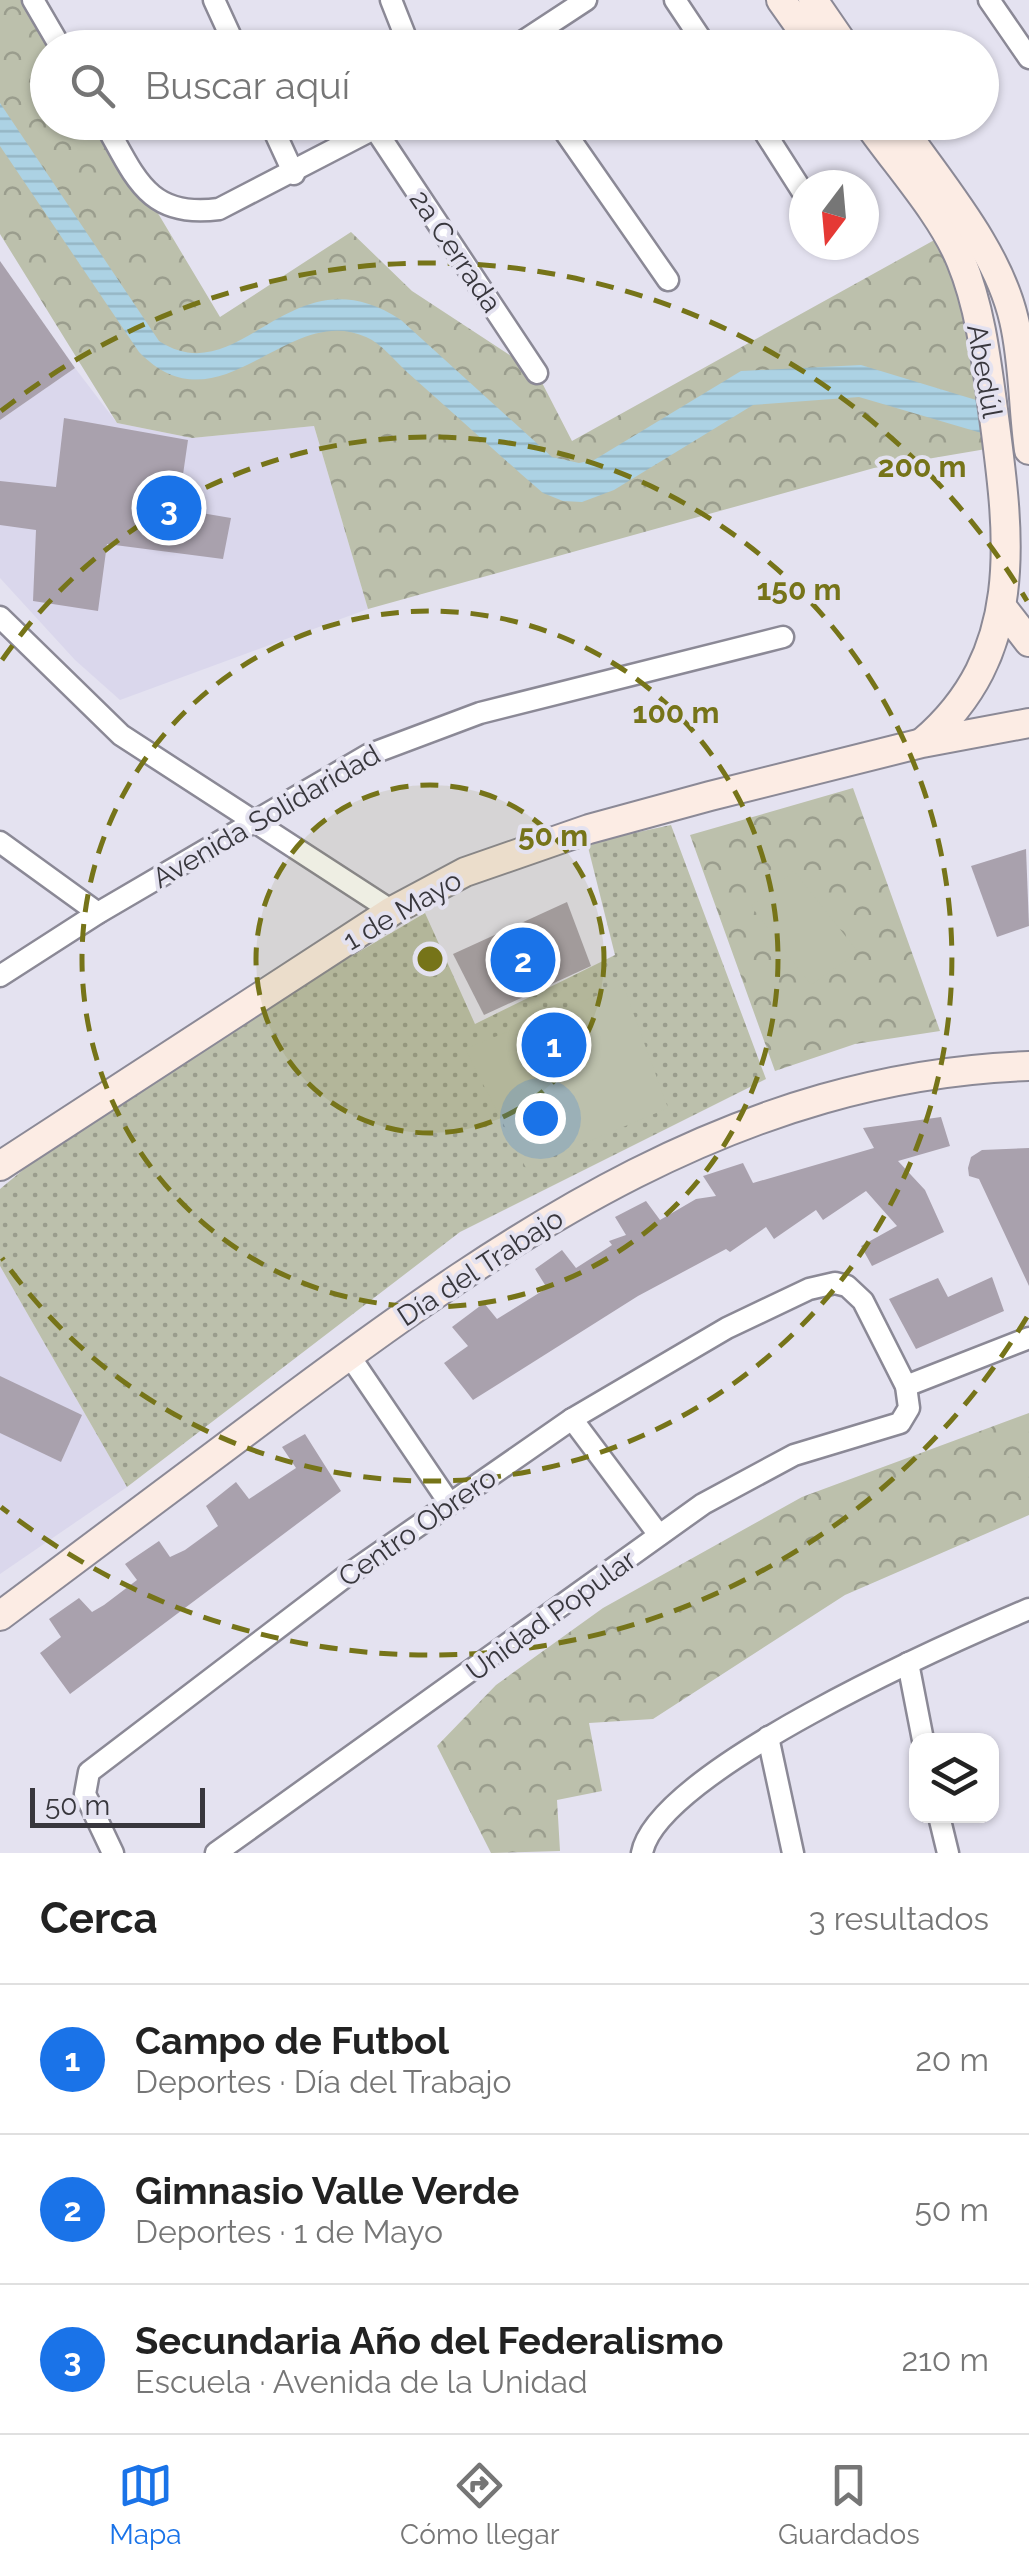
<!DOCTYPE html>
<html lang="es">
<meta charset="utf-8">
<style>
:root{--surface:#fff;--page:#f6f6f6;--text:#222;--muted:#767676;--line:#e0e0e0;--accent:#1a73e8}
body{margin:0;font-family:Raleway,sans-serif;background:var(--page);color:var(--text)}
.controls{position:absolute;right:30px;bottom:30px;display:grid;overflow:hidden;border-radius:20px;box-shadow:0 2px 8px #0004}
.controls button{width:90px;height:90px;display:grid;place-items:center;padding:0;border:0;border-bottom:2px solid var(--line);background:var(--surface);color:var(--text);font:50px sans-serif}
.compass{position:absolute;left:789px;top:170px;width:90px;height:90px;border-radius:50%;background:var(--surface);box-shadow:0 2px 8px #0004;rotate:196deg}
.scale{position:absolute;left:30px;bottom:25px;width:175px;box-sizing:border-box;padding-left:10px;border:5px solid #38373d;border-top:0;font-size:28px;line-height:35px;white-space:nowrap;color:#38373d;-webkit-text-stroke:8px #e4e2f0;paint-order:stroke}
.you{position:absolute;left:540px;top:1118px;width:35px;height:35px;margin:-25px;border:8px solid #fff;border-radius:50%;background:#1a73e8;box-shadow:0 0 0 15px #1a73e833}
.badge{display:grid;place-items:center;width:65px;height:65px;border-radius:50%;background:var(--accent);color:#fff;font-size:32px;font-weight:700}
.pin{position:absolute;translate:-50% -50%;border:5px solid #fff;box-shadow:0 2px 10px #0006}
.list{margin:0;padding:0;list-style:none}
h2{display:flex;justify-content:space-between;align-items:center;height:130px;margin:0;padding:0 40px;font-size:42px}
h2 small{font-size:32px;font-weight:400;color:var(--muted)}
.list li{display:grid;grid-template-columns:65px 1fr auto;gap:30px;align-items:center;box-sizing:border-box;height:150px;padding:0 40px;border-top:2px solid var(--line)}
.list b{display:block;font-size:38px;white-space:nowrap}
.list p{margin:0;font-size:32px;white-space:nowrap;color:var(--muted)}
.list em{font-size:32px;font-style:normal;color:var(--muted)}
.icon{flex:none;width:55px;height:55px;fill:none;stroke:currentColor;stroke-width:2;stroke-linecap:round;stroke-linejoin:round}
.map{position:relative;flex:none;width:1029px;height:1853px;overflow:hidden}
.search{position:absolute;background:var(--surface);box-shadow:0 2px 8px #0004;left:30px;right:30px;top:30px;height:110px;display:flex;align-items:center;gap:25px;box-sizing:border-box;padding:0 35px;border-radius:55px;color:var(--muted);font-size:38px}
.sheet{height:580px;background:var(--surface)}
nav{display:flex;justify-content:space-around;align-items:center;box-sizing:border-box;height:140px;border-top:2px solid var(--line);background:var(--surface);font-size:28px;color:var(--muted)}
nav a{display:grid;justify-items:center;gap:5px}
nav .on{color:var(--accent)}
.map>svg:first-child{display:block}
</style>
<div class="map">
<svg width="1029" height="1853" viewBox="0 0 1029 1853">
<defs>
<pattern id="grass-dots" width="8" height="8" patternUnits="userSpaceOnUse" patternTransform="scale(2.5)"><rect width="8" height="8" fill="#bcc0ac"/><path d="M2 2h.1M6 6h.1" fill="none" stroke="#9a9d8d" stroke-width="1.8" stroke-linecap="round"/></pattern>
<pattern id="forest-crowns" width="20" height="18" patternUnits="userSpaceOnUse" patternTransform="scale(2.5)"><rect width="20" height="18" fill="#bcc0ac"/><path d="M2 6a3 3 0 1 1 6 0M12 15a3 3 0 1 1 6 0" fill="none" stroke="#9a9d8d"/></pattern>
<pattern id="water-rules" width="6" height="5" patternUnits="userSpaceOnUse" patternTransform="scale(2.5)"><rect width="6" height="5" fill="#acd2e4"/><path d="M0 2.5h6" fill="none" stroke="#95b5c4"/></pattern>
</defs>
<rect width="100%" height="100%" fill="#e4e2f0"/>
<!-- built -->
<g fill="#dad7ec">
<path d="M 75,368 L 117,423 L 192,438 L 314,426 L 368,609 L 120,700 L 75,660 L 0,578 L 0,420 Z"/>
<path d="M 0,1266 L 127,1487 L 0,1574 Z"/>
</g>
<!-- grass -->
<path fill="url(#grass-dots)" d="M 671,825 L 766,1079 L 460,1232 L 127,1487 L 0,1266 L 0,1189 L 107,1100 L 425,913 L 475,1024 L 615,955 L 587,843 Z"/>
<!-- forest -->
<g fill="url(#forest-crowns)">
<path d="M 0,0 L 33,0 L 61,47 L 48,48 L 48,122 L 104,123 L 220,317 L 351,232 L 412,291 L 537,373 L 572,441 L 947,233 L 998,447 L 874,468 L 368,609 L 314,426 L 192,438 L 117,423 L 0,234 Z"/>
<path d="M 853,788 L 940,1031 L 855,1044 L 775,1071 L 690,835 Z"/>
<path d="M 1029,1413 L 1029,1515 L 845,1595 L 653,1719 L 589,1723 L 602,1791 L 557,1800 L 560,1851 L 491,1853 L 437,1746 L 496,1685 L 603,1608 L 802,1497 Z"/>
</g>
<!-- garden -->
<g fill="#bcc0ac">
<path d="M 794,871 L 858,952 L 811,985 L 751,906 Z"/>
<path d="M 623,985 L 668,1108 L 526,1168 L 465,1049 Z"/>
</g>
<!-- water -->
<path fill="url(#water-rules)" d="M 0,103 L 159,341 C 242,395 290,247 401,320 L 552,457 L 579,463 L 594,460 L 741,371 L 861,365 L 1029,416 L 1029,447 L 859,397 L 753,405 L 614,490 L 582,502 L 563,501 L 543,493 L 521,474 C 483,440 445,406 407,372 C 395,361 381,343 366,337 C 286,301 220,435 139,352 L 0,146 Z"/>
<!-- building -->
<g fill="#a9a1ad">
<path d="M 0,261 L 75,368 L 0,420 Z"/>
<path d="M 64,418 L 188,440 L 178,509 L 231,518 L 223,559 L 107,544 L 98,611 L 33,601 L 36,530 L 0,525 L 0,481 L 56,487 Z"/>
<path d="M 1026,849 L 1029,926 L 997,937 L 971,866 Z"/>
<path d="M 567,902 L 591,966 L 484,1015 L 453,954 Z"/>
<path d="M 941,1117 L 950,1146 L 898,1161 L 925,1190 L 944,1232 L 872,1266 L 861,1246 L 897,1226 L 866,1191 L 823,1220 L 816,1210 L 774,1239 L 766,1227 L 730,1252 L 726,1249 L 638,1296 L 473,1400 L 444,1363 L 468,1346 L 452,1327 L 484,1303 L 497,1319 L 547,1288 L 535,1269 L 562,1250 L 576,1268 L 612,1245 L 609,1241 L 626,1235 L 615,1217 L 646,1201 L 660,1220 L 696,1199 L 716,1196 L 703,1176 L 743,1163 L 753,1183 L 874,1148 L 863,1128 Z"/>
<path d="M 1029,1148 L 1029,1286 L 979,1179 L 969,1176 L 968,1168 L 971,1157 L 982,1150 Z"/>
<path d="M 992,1277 L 1004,1311 L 916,1349 L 889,1299 L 938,1278 L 948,1297 Z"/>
<path d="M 0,1376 L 82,1415 L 61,1462 L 0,1433 Z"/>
<path d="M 305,1434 L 341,1491 L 70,1694 L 40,1653 L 61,1637 L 49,1619 L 79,1598 L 92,1612 L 104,1605 L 137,1580 L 125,1564 L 159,1541 L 170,1557 L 185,1550 L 218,1526 L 206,1506 L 236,1482 L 249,1499 L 296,1468 L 282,1447 Z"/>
</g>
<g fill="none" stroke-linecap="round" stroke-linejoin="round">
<defs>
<g id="street">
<path d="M 33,0 L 61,48"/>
<path d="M 214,0 L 236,48"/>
<path d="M 391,0 L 410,48"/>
<path d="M 675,0 L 707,48"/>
<path d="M 989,0 L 1029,58"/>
<path d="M 513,48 L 586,0"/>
<path d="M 104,122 C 135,176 147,219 219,209 L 387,122"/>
<path d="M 270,122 L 294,174"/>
<path d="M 558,122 L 668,280"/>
<path d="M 758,122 L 804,194"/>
<path d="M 375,129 L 537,373"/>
<path d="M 0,617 L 121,735 L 392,911"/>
<path d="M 0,842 L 98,913"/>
<path d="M 0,976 L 98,913 L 368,755 L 480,713 L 783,637"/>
<path d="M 349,1355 L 450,1504"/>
<path d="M 906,1386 L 1029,1338"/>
<path d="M 572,1419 L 659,1535"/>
<path d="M 908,1663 L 923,1740"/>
<path d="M 768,1737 L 793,1853"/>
<path d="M 939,1816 L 948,1853"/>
<path d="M 113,1853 L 85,1794 L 89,1772 L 346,1576 L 572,1419 L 727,1328 L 809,1289 L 835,1283 L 847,1286 L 863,1301 L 906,1386 L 909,1408 L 900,1423 L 794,1455 L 703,1504 L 216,1853"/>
<path d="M 642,1853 C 657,1771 951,1642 1029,1609"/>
</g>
<g id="secondary">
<path d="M 781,0 L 815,48"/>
<path d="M 813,0 L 846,48"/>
<path d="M 867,122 C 897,165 942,214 961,261 C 981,309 987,366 994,417 C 1010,538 1026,654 923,742"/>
<path d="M 898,122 C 939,183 997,247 1014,320 C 1024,362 1023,407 1029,450"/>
<path d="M 1002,607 L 1029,642"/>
<path d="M 0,1166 L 392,911 L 465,872 L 589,829 L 710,796 L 922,743 L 1029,723"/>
<path d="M 0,1616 C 96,1543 193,1471 291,1398 C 514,1232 740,1076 1029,1066"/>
</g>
</defs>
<!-- street casing -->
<use href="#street" stroke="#8b8996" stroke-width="25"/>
<!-- secondary casing -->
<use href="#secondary" stroke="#8b8996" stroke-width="32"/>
<!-- street -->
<use href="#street" stroke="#fff" stroke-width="20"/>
<!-- secondary -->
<use href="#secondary" stroke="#fcece4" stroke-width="28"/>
</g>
<!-- distance rings -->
<circle cx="430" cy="959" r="174" fill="#767419" fill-opacity=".12"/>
<g fill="none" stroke="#767419" stroke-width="5" stroke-dasharray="18 12">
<circle cx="430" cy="959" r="174"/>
<circle cx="430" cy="959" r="348"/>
<path d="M2 660A522 522 0 1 1 2 1258"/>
<path d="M1027 1317A696 696 0 0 1 1 1507M1 411A696 696 0 0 1 1027 601"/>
</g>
<g text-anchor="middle" stroke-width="8" stroke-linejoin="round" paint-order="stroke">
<!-- street labels -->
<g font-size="28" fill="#38373d" stroke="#e4e2f0">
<text transform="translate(456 251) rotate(56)" y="10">2a Cerrada</text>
<text transform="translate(985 371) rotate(80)" y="10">Abedúl</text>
<text transform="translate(266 816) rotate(-30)" y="10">Avenida Solidaridad</text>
<text transform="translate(402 910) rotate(-30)" y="10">1 de Mayo</text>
<text transform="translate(480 1267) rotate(-33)" y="10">Día del Trabajo</text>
<text transform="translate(417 1527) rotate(-35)" y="10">Centro Obrero</text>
<text transform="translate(551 1615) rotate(-36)" y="10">Unidad Popular</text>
</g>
</g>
<circle cx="430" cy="959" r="15" fill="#767419" stroke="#e4e2f0" stroke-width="5"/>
<g font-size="30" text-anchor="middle" font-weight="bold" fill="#767419" stroke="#e4e2f0" stroke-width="8" stroke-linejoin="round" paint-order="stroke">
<text x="922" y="477">200 m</text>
<text x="799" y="600">150 m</text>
<text x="676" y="723">100 m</text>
<text x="553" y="846">50 m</text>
</g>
</svg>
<div class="controls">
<button><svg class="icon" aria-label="layers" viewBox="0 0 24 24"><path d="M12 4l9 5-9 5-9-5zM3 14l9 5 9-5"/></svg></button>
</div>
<svg class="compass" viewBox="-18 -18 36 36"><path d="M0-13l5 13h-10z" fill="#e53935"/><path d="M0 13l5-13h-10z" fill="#767676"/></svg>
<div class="scale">50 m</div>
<div class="you"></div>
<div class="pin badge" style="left:554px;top:1045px">1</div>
<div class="pin badge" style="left:523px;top:960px">2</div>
<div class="pin badge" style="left:169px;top:508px">3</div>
<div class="search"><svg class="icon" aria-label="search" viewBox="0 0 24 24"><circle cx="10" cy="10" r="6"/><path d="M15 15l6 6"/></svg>Buscar aquí</div>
</div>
<section class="sheet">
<h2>Cerca<small>3 resultados</small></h2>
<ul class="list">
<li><span class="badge">1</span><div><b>Campo de Futbol</b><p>Deportes · Día del Trabajo</p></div><em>20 m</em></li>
<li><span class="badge">2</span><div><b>Gimnasio Valle Verde</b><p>Deportes · 1 de Mayo</p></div><em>50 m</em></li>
<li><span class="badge">3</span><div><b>Secundaria Año del Federalismo</b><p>Escuela · Avenida de la Unidad</p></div><em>210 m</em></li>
</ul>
</section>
<nav>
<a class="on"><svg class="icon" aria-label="map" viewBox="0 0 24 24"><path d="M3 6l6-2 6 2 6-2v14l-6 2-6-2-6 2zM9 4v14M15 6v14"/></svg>Mapa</a>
<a><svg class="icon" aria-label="directions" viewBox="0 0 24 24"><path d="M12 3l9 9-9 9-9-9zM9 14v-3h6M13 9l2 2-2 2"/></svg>Cómo llegar</a>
<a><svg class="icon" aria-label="saved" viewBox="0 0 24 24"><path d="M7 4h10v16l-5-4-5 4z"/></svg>Guardados</a>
</nav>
